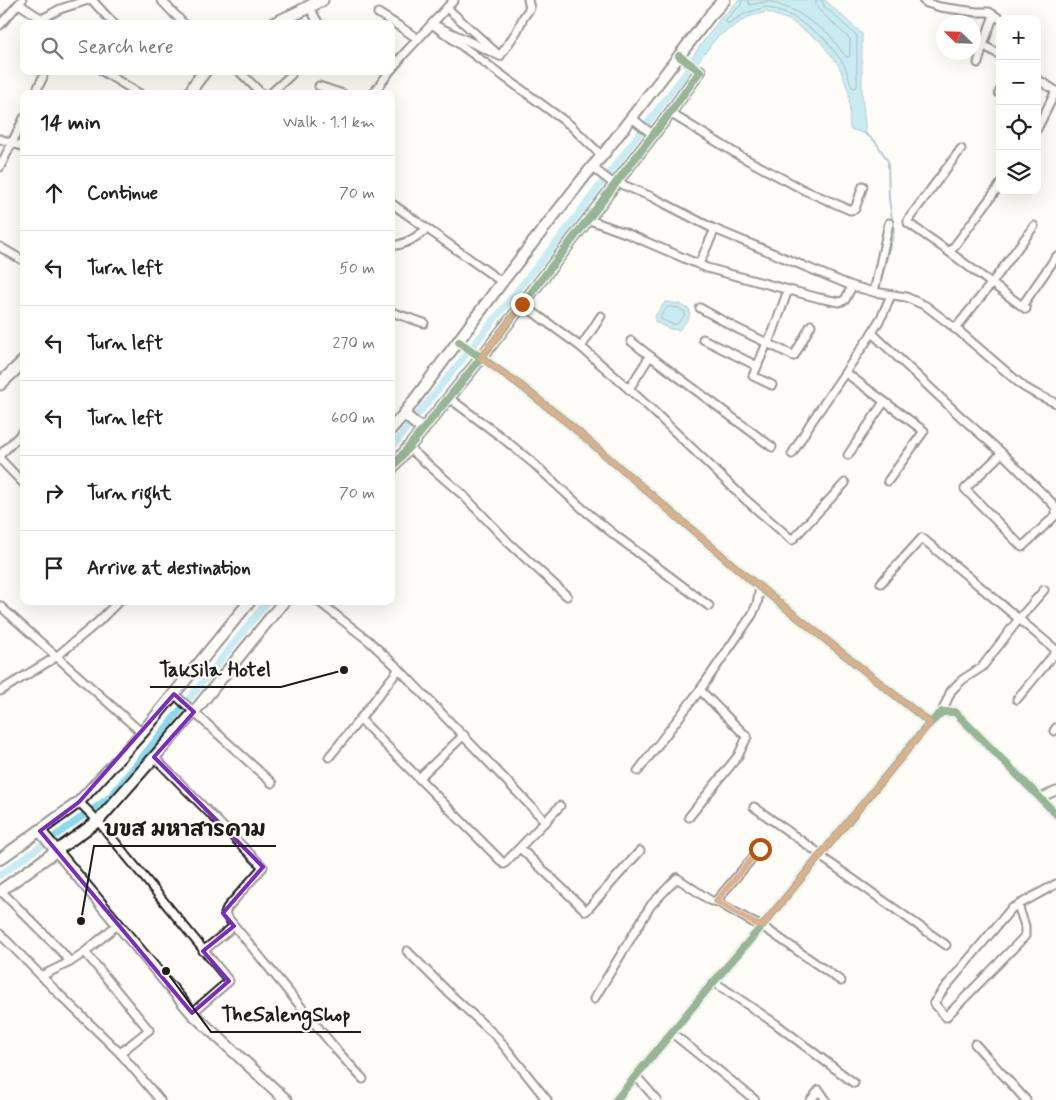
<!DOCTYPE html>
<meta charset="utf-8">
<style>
:root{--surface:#fff;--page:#f2f2f2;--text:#222;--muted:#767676;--line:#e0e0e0}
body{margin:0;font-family:Mynerve,"Playpen Sans Thai",sans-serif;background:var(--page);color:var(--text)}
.controls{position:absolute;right:15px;top:15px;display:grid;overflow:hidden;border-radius:10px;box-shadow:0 5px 20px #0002}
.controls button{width:45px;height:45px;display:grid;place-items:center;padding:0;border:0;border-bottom:1px solid var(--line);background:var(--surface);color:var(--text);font:25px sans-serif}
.compass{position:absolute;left:936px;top:15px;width:45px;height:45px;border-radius:50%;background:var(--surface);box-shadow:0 5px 20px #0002;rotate:293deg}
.stop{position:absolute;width:15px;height:15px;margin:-11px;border:4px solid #b45309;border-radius:50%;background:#fff}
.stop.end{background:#b45309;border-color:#fff;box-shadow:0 1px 5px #0008}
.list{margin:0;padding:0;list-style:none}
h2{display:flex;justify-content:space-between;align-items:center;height:65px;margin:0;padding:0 20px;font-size:21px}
h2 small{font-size:16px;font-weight:400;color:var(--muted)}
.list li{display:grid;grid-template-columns:32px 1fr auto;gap:15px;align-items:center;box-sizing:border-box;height:75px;padding:0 20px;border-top:1px solid var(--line)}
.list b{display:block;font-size:19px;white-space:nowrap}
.list em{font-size:16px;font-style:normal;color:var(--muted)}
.icon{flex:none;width:28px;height:28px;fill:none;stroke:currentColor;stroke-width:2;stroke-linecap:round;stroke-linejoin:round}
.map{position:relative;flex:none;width:1056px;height:1100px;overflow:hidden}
.search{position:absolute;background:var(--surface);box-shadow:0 5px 20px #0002;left:20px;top:20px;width:375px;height:55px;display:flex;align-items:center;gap:12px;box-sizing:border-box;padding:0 18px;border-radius:10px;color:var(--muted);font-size:19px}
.panel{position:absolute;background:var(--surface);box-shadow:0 5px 20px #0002;left:20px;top:90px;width:375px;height:515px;border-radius:10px}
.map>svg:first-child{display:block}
</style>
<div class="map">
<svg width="1056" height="1100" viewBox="0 0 1056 1100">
<rect width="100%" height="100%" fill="#fdfcf7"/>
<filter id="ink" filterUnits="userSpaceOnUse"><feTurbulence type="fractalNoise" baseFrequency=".02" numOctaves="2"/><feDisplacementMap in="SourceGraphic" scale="10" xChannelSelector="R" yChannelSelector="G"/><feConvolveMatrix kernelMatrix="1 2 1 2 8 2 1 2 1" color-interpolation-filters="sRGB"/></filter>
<g filter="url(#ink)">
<!-- water -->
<g fill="#8bd9ea" stroke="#5f8d98">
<path d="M 739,0 L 825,0 L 862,34 L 862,96 L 866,134 L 850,129 L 849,92 L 839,66 L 820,41 L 789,20 L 767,12 L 748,17 L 717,37 L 698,62 L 692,57 L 720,19 Z"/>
<path d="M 665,302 L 680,304 L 690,310 L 689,318 L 679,330 L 670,329 L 655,322 L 655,316 Z"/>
</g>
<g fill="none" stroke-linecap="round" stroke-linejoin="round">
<!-- shore -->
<g stroke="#48686e" stroke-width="1">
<path d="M 742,0 L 741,5 L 726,19 L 727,23 L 729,23 L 746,13 L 766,7 L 792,16 L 824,38 L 844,64 L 852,87 L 855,88 L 857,86 L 857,36 L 824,6 L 822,0"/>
<path d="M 748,0 L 749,3 L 750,5 L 769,1 L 795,11 L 828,33 L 846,57 L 849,57 L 850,55 L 850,39 L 818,9 L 816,5 L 816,0"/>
<path d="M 668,307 L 679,308 L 685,312 L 684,316 L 677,324 L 672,324 L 661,319 L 661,316 Z"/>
</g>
<!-- stream -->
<path stroke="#5f8d98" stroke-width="2" d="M 864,133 L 875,141 L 888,161 L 889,199 L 894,232 L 880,283"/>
<!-- canal -->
<g stroke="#8bd9ea" stroke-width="7">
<path d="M 391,448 L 559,239 L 701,53"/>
<path d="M 0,875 L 110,797 L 268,601"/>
</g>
<defs>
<g id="street">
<path d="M 92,0 L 114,24"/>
<path d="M 161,0 L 184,24"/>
<path d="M 923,0 L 927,3 L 940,7 L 976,12 L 989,12 L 1000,19"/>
<path d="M 19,4 L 42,19 L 60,9 L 88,0"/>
<path d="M 309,7 L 319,24"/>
<path d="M 447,8 L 500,56 L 432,24 L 570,125 L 602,156"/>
<path d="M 378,13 L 402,28 L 418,39"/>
<path d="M 0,25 L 22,0"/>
<path d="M 983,45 L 1000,55"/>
<path d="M 500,56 L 517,31 L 523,18 L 530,8 L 528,0"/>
<path d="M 679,56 L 700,71"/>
<path d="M 391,57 L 398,62"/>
<path d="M 978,63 L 983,45 L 994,15"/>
<path d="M 391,70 L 404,54 L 454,0"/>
<path d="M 102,71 L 140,94"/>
<path d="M 239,71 L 262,94"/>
<path d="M 1037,79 L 1056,91"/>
<path d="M 319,86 L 343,94"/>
<path d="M 999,93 L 1000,91"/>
<path d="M 35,94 L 43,77"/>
<path d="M 270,94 L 291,75"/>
<path d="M 373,94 L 390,71"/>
<path d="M 670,113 L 740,156 L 804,190 L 850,210 L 855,209 L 863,186"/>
<path d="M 631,117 L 653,135"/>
<path d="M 1037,129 L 1056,91"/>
<path d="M 0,139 L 24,147"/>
<path d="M 961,149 L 908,220 L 908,223 L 948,251 L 1026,309"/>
<path d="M 0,167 L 24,118"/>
<path d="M 592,167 L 614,184"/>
<path d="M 616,182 L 652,197 L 712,228 L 852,286 L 874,292 L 906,297 L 926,306 L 960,332 L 1024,387 L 1038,395 L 1056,403"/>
<path d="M 391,203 L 502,282"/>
<path d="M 587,219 L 628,234 L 707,268 L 819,298 L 839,302 L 845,300 L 852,286"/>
<path d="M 391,246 C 406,245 416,237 427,229"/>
<path d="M 0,247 L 24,261"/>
<path d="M 950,252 L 1000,185"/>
<path d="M 699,264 L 715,229"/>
<path d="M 874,292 L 889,223"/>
<path d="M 522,304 L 581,347 L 620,381 L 650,408 L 746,500 L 792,540 L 845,483"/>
<path d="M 1022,306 L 1056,257"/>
<path d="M 700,308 L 736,328 L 794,356 L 811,325"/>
<path d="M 391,312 L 424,323"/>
<path d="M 955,329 L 991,284 L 1034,226"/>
<path d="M 872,333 L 960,416 L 1002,453 L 1053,504 L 1056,509 L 1056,515 L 1022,547 L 965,489 L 1002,453"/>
<path d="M 703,339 L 757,366"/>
<path d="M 631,341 L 650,356"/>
<path d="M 459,342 L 520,385 L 569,424 L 747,577 L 930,723"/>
<path d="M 581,347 L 601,316"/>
<path d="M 846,373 L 924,431 L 888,481"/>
<path d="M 772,385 L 753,376 L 767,343 L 773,332 L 788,290"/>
<path d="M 629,389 L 650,356 L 772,447"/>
<path d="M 449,398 L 500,436 L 533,463 L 583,509 L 616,536 L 709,606"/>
<path d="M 409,448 L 463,495 L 509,543 L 567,596"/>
<path d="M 792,454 L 810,424 L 872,333 L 883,314 L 891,295"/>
<path d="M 0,455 L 24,431"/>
<path d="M 848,455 L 884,402"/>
<path d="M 0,459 L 24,484"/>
<path d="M 881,583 L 922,538 L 1056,650"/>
<path d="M 318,601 L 369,641 L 399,669 L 546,822"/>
<path d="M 0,606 L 142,733"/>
<path d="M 0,691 L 56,657 L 98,622 L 119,601"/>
<path d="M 174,694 L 272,783"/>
<path d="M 1017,699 L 1056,652"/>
<path d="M 942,712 L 951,691 L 962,680 L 982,667 L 1019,619 L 1044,590"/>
<path d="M 360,719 L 504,864 L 560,806"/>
<path d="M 1054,731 L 1056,728"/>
<path d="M 154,757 L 263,867 L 227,908 L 225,914 L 228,918 L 339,1053 L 363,1079"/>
<path d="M 329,757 L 360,719 L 399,669"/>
<path d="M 638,771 L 700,690 L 752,615 L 757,604 L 760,587"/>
<path d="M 419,778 L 464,735"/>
<path d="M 1040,798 L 1056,791"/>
<path d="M 79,802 L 98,821 L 229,981 L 192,1013"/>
<path d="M 754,807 L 820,854"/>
<path d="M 689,817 L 738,756 L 747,737 L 700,690"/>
<path d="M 520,848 L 586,911 L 640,851"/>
<path d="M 820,856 L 946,945"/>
<path d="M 0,890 L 61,951 L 70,962 L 41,976"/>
<path d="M 716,901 L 760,849"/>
<path d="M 1018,905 L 1025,926 L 1025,936 L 946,1017 L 934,1003 L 943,990 L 1011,909 L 1056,884"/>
<path d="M 0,934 L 61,996 L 120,1053 L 160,1100"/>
<path d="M 203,951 L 234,926"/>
<path d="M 407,951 L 450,994 L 497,1037 L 547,1100"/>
<path d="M 85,952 L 149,1030 L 120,1053"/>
<path d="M 70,962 L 85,952 L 117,925"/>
<path d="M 714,982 L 776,1024 L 854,1083"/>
<path d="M 594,999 L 651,905 L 677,878 L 711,901 L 716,901 L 754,923 L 762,926 L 841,981"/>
<path d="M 672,1033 L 755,1100"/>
<path d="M 975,1044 L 1026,1100"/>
<path d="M 636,1076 L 657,1100"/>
<path d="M 616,1100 L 705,992 L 762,926 L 927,726 L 942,712 L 955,712 L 1056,814"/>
<path d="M 811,1100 L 819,1090 L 826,1100"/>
</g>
<g id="secondary">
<path d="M 404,414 L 423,430"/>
<path d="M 391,429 L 404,414 L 502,282 L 592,167 L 602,156 L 712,13"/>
<path d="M 391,469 L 481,358 L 670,113 L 700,71"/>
<path d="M 40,831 L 192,1013 L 286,1100"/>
<path d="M 0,859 L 79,802 L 142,733 L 250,601"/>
<path d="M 0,891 L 98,821 L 194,712 L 284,601"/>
</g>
<g id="primary">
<path d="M 712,13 L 724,0"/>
<path d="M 273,24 L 299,12 L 322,0"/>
<path d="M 190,94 L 195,84 L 205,71"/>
<path d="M 0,384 L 24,361"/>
</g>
</defs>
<!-- street casing -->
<use href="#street" stroke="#1c1c1c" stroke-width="11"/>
<!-- secondary casing -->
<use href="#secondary" stroke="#1c1c1c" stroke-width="14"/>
<!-- primary casing -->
<use href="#primary" stroke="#1c1c1c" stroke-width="15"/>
<!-- street -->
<use href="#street" stroke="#fdfcf7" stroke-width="7"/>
<!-- secondary -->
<use href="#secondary" stroke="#fdfcf7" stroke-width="10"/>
<!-- primary -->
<use href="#primary" stroke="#fdfcf7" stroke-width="11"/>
<defs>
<g id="cycleway">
<path d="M 459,342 L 520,385 L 569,424 L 747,577 L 930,723"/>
<path d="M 391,469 L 481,358 L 670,113 L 700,71 L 679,56"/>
<path d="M 616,1100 L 705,992 L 762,926 L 927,726 L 942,712 L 955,712 L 1056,814"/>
</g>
</defs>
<!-- cycleway casing -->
<use href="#cycleway" stroke="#fdfcf7" stroke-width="11"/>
<!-- cycleway -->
<use href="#cycleway" stroke="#1b5e20" stroke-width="8"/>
</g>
</g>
<g fill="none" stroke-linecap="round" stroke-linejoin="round" filter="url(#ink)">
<!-- route -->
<path stroke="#b45309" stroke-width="6" d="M 522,304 L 481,358 L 520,385 L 569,424 L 747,577 L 930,723 L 864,802 L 762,926 L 754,923 L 716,901 L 760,849"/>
</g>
<!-- marked area -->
<path d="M0 0H1056V1100H0ZM 174,694 L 194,712 L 154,757 L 263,867 L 223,913 L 234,926 L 203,951 L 229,981 L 192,1013 L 40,831 L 79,802 Z" fill="#fdfcf7" fill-opacity=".55" fill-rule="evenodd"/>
<path fill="none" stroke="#7b2cbf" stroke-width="4" stroke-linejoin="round" d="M 174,694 L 194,712 L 154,757 L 263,867 L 223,913 L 234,926 L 203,951 L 229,981 L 192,1013 L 40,831 L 79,802 Z"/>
<!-- callouts -->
<path fill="none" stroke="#1c1c1c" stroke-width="2" d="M344 670L281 687H150M81 921L94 846H276M166 971L211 1032H361"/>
<g fill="#1c1c1c" stroke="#fdfcf7" stroke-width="2">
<circle cx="344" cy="670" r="5"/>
<circle cx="81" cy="921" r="5"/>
<circle cx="166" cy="971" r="5"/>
</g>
<g font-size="21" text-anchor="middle" font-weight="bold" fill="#1c1c1c" stroke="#fdfcf7" stroke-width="4.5" stroke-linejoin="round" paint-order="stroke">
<text x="215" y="676">Taksila Hotel</text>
<text x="185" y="836">บขส มหาสารคาม</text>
<text x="286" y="1021">TheSalengShop</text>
</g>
</svg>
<div class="controls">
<button>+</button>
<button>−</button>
<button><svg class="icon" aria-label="locate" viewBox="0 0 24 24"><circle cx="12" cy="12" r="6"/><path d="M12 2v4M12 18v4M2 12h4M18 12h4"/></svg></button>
<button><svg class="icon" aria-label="layers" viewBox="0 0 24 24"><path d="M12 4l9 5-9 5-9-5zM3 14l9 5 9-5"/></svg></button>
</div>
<svg class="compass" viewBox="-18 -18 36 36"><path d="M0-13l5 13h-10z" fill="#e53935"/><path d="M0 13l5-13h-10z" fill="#767676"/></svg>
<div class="stop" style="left:760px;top:849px"></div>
<div class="stop end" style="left:522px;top:304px"></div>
<div class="search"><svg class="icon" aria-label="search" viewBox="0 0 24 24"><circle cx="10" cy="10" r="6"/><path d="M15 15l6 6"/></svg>Search here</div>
<section class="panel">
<h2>14 min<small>Walk · 1.1 km</small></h2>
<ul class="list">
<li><svg class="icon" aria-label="ahead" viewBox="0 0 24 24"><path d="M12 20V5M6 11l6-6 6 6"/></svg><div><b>Continue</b></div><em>70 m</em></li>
<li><svg class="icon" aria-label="left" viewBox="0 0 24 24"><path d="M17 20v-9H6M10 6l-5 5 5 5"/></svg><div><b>Turn left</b></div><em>50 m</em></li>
<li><svg class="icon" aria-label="left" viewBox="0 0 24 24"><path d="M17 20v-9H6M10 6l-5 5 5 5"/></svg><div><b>Turn left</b></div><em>270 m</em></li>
<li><svg class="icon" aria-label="left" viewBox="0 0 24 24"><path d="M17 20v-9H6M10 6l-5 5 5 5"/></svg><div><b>Turn left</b></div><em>600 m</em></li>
<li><svg class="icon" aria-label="right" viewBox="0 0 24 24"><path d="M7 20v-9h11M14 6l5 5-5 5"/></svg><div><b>Turn right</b></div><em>70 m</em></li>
<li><svg class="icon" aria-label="arrive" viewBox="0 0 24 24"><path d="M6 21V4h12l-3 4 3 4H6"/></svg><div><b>Arrive at destination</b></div></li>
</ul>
</section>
</div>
